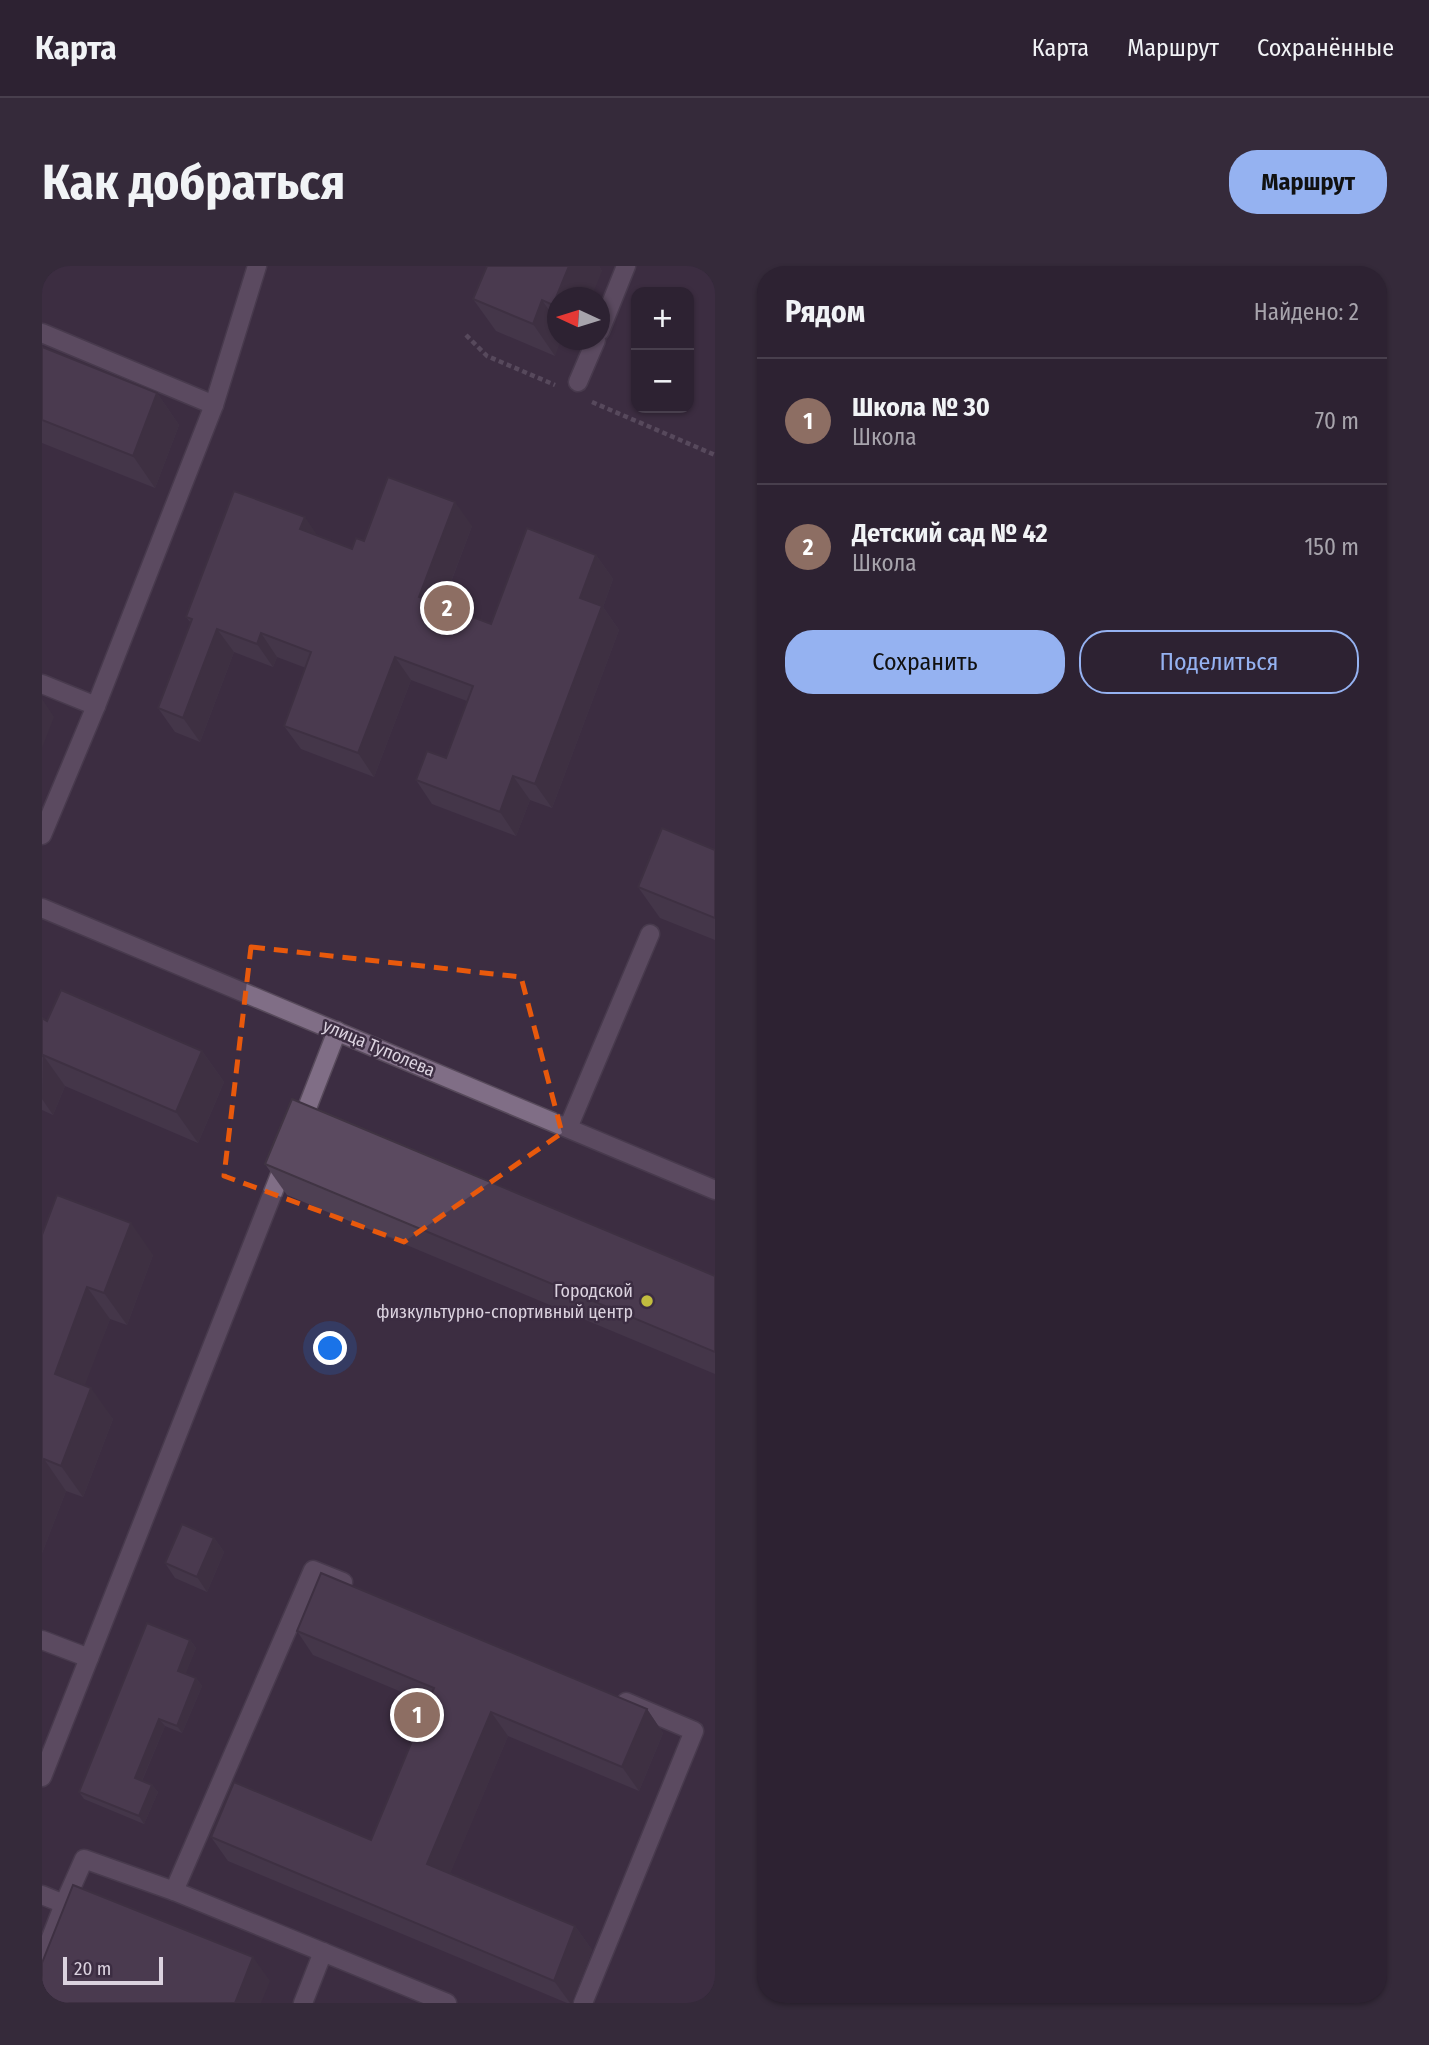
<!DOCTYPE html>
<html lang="ru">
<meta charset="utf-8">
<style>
:root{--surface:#2d2232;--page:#352a3a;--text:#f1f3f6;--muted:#a7a4ac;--line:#483f4d;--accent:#95b2f1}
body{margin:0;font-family:"Fira Sans Condensed",sans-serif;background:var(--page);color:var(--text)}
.controls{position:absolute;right:21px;top:21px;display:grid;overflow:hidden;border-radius:14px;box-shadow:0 2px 5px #0004}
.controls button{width:63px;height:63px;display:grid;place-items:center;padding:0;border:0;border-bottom:2px solid var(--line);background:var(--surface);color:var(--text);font:35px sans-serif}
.compass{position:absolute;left:505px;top:21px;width:63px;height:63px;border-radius:50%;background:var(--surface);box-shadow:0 2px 5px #0004;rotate:274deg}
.scale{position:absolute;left:21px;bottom:18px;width:100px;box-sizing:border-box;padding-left:7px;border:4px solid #dbd2df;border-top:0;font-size:19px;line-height:24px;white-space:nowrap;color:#dbd2df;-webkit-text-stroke:5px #3c2d42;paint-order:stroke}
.you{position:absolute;left:289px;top:1083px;width:24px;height:24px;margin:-18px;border:5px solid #fff;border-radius:50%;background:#1a73e8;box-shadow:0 0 0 10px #1a73e833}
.badge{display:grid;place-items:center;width:46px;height:46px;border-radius:50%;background:var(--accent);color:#fff;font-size:23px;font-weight:700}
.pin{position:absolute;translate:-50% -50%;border:4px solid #fff;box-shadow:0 2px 7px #0006}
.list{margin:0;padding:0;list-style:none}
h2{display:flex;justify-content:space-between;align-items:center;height:91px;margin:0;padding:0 28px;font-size:30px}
h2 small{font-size:23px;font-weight:400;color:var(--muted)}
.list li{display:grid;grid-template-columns:46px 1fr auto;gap:21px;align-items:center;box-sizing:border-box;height:126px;padding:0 28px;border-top:2px solid var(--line)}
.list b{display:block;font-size:26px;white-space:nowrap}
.list p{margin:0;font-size:23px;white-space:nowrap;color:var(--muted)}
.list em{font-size:23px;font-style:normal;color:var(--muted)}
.actions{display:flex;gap:14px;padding:21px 28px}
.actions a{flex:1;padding:16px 0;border:2px solid var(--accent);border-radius:28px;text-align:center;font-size:24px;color:var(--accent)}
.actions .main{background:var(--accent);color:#111}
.map{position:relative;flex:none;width:673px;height:1737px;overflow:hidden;border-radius:28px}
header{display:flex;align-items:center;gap:42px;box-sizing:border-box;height:98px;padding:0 35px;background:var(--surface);border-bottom:2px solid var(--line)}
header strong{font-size:33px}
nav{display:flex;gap:38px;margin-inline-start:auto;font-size:24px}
.intro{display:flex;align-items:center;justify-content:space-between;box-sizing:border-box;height:168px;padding:0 42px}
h1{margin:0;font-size:49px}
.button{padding:18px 32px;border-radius:28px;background:var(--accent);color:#111;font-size:24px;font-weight:700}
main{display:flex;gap:42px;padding:0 42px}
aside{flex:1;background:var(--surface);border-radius:28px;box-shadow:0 2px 5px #0004}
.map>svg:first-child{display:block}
</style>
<header>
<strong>Карта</strong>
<nav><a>Карта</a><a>Маршрут</a><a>Сохранённые</a></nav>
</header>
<div class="intro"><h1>Как добраться</h1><a class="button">Маршрут</a></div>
<main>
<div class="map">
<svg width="673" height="1737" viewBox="0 0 673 1737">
<rect width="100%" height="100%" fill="#3c2d42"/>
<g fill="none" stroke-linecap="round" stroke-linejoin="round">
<defs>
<g id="lane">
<path d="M 558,65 L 584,0"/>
<path d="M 0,67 L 172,139"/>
<path d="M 536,116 L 554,74"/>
<path d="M 0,418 L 54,440"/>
<path d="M 0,569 L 54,440 L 172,139 L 215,0"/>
<path d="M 526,862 L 608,668"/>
<path d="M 301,1316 L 271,1304 L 132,1625 L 405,1737"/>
<path d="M 0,1374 L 47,1392"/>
<path d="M 0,1629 L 22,1638 L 42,1593 L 132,1625"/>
<path d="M 0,1695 L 22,1638"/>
<path d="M 261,1737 L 281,1686"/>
<path d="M 541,1737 L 652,1465 L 584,1436"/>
</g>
<g id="street">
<path d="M 0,642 L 673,924"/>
<path d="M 258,860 L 295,765"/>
<path d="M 0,1511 L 243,896"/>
</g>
</defs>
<!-- lane casing -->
<use href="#lane" stroke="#574a5b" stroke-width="21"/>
<!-- street casing -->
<use href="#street" stroke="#574a5b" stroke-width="21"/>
<!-- path -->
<g stroke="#786b7d" stroke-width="4.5" stroke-dasharray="5 3.5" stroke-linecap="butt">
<path d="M 424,69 L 445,90 L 513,119"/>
<path d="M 550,136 L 673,189"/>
</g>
<!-- lane -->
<use href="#lane" stroke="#806e86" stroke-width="18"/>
<!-- street -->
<use href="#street" stroke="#806e86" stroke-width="18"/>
</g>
<!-- wall -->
<g fill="#4e4053">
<path d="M 445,0 L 557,0 L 560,5 L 515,32 L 515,74 L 513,90 L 454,65 L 431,33 Z"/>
<path d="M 0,81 L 115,127 L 137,159 L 113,222 L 0,177 Z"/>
<path d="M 430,260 L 400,340 L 449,358 L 554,289 L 571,313 L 561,341 L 577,364 L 510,542 L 488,534 L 474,570 L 390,538 L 374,514 L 404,492 L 425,435 L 369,414 L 332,511 L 259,483 L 242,460 L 264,402 L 235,391 L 231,401 L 192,386 L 158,476 L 133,466 L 116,442 L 149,357 L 144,351 L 275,269 L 310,283 L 322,275 Z"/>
<path d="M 673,584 L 673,674 L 618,652 L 596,621 Z"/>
<path d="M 0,752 L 5,755 L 160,785 L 182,816 L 156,877 L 23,820 L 11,849 L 0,844 Z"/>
<path d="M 223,898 L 673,1010 L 673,1108 L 245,929 Z"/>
<path d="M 0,969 L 111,989 L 85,1059 L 68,1053 L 42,1119 L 71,1153 L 41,1231 L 24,1225 L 0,1287 Z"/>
<path d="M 172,1272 L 182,1286 L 165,1326 L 133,1312 L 123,1297 Z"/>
<path d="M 255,1365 L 605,1443 L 621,1467 L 597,1525 L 466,1470 L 408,1607 L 533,1660 L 550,1684 L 530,1737 L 525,1737 L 186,1595 L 169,1571 L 329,1574 L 386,1437 L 271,1389 Z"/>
<path d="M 148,1374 L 154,1382 L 143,1408 L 154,1412 L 160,1420 L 140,1467 L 123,1460 L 100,1515 L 110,1519 L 116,1526 L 102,1558 L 42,1533 L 37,1526 Z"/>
</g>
<!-- shaded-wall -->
<g fill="#403443">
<path d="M 527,0 L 557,0 L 560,5 L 549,32 L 515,32 L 515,45 L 511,39 Z"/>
<path d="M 500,34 L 515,56 L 515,74 L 519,74 L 513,90 L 491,58 Z"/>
<path d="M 115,127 L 137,159 L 113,222 L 91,190 Z"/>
<path d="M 413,236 L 430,260 L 394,355 L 377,331 Z"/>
<path d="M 263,251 L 279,275 L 258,263 Z"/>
<path d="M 554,289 L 571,313 L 561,341 L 577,364 L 510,542 L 493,518 L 538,332 Z"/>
<path d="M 175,363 L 192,386 L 158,476 L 141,452 Z"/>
<path d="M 219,367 L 235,391 L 231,401 L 215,378 Z"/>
<path d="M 353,391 L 369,414 L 332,511 L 316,487 Z"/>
<path d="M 0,433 L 12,451 L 0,482 Z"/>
<path d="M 471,510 L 488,534 L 474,570 L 458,546 Z"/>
<path d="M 160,785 L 182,816 L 156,877 L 134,846 Z"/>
<path d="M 1,789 L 23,820 L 11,849 L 0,833 Z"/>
<path d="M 89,957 L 111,989 L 85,1059 L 62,1027 Z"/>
<path d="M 45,1021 L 68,1053 L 35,1140 L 13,1108 Z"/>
<path d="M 49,1122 L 71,1153 L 41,1231 L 19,1200 Z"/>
<path d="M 2,1193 L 24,1225 L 0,1287 L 0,1197 Z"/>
<path d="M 172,1272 L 182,1286 L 165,1326 L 155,1311 Z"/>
<path d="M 148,1374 L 154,1382 L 142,1412 L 136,1405 Z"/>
<path d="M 154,1412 L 160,1420 L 140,1467 L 135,1460 Z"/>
<path d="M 605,1443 L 621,1467 L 597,1525 L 580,1501 Z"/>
<path d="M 449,1446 L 466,1470 L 402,1622 L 385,1598 Z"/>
<path d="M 117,1453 L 123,1460 L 98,1519 L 93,1512 Z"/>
<path d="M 110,1519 L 116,1526 L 102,1558 L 97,1550 Z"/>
<path d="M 533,1660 L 550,1684 L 530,1737 L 528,1737 L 512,1715 Z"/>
<path d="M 211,1691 L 228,1715 L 219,1737 L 193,1737 Z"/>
</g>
<!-- building -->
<g fill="#5b4a60" stroke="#403443" stroke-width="2">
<path d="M 445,0 L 527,0 L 511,39 L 500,34 L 491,58 L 431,33 Z"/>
<path d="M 0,81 L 115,127 L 91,190 L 0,154 Z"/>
<path d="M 346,211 L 413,236 L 377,331 L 449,358 L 485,262 L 554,289 L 538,332 L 560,340 L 493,518 L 471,510 L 458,546 L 374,514 L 385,485 L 404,492 L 431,420 L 353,391 L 316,487 L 242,460 L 269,386 L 219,367 L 215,378 L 175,363 L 141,452 L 116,442 L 150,353 L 144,351 L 192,225 L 263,251 L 258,263 L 310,283 L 314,272 L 322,275 Z"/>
<path d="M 620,562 L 673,584 L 673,652 L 596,621 Z"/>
<path d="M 19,724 L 160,785 L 134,846 L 1,789 L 0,790 L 0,752 L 5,755 Z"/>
<path d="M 250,833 L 673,1010 L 673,1086 L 223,898 Z"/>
<path d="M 15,929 L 89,957 L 62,1027 L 45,1021 L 13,1108 L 49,1122 L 19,1200 L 2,1193 L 0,1197 L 0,969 Z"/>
<path d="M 140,1258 L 172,1272 L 155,1311 L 123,1297 Z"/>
<path d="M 279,1307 L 605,1443 L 580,1501 L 449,1446 L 385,1598 L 533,1660 L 512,1715 L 169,1571 L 192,1516 L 329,1574 L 392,1422 L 255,1365 Z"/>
<path d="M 105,1357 L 148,1374 L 136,1405 L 154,1412 L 135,1460 L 117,1453 L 93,1512 L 110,1519 L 97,1550 L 37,1526 Z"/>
<path d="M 31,1619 L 211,1691 L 193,1737 L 0,1737 L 0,1697 Z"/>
</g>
<!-- marked area -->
<path d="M0 0H673V1737H0ZM 209,681 L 479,711 L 520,867 L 362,976 L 182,910 Z" fill="#3c2d42" fill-opacity=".55" fill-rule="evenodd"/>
<path fill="none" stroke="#e8590c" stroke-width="5" stroke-dasharray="14 9" stroke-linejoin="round" d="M 209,681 L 479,711 L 520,867 L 362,976 L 182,910 Z"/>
<!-- markers -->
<circle fill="#c2bd3f" stroke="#3c2d42" stroke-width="2.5" cx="605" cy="1035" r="7"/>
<g text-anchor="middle" stroke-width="5" stroke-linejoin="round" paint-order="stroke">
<!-- street labels -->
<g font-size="18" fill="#dbd2df" stroke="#3c2d42">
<text transform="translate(337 782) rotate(23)" y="6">улица Туполева</text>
</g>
<!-- poi labels -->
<g font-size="18" fill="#dbd2df" stroke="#3c2d42" text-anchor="end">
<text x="591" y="1031">Городской<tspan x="591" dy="21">физкультурно-спортивный центр</tspan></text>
</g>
</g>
</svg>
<div class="controls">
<button>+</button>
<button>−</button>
</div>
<svg class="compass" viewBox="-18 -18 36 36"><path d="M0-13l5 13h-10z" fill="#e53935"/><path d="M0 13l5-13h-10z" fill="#a7a4ac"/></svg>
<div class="scale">20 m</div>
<div class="you"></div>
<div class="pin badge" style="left:375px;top:1449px;background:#8d6e63">1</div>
<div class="pin badge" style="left:405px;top:342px;background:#8d6e63">2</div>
</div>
<aside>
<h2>Рядом<small>Найдено: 2</small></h2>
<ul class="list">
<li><span class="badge" style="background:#8d6e63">1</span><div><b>Школа № 30</b><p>Школа</p></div><em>70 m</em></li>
<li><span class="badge" style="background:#8d6e63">2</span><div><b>Детский сад № 42</b><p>Школа</p></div><em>150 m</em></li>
</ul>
<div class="actions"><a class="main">Сохранить</a><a>Поделиться</a></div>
</aside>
</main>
